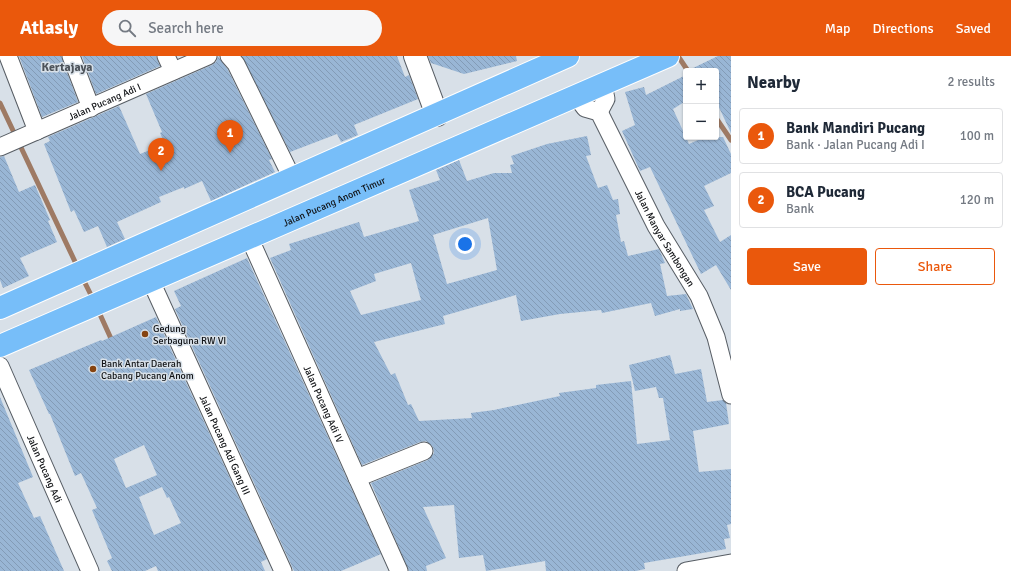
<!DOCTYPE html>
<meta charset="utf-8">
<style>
:root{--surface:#fff;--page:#f6f6f7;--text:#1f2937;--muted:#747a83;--line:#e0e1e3;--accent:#ea580c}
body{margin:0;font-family:Signika,sans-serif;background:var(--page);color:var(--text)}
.controls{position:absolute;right:12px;top:12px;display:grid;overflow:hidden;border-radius:4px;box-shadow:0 1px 3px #0004}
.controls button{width:36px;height:36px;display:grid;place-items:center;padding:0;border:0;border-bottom:1px solid var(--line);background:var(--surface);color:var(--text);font:20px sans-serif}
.you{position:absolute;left:465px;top:188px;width:14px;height:14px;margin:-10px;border:3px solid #fff;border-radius:50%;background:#1a73e8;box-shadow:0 0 0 6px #1a73e833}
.badge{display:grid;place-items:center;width:26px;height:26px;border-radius:50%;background:var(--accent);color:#fff;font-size:13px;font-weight:700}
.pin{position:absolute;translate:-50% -33px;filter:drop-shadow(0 1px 2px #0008)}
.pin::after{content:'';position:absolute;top:21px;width:14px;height:12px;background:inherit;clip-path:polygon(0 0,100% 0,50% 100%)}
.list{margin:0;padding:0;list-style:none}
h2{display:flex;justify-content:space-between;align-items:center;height:52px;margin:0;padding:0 16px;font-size:17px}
h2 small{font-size:13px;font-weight:400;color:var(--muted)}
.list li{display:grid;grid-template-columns:26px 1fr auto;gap:12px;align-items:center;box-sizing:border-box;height:56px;margin:0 8px 8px;padding:0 8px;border:1px solid var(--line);border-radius:4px}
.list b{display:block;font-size:15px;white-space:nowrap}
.list p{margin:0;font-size:13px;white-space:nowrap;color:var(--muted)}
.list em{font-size:13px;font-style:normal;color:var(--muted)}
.actions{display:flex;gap:8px;padding:12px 16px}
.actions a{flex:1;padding:9px 0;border:1px solid var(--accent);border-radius:4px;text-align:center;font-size:14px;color:var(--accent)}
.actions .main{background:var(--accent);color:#fff}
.icon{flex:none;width:22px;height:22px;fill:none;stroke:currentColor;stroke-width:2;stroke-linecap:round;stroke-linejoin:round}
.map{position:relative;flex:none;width:731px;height:515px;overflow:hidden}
header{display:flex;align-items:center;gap:24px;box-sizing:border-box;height:56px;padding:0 20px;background:var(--accent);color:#fff}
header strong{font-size:19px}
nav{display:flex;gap:22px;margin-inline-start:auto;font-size:14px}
.search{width:280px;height:36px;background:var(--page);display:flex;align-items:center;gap:10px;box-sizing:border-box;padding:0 14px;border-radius:22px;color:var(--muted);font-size:15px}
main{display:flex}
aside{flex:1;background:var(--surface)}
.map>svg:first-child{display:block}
</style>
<header>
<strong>Atlasly</strong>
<div class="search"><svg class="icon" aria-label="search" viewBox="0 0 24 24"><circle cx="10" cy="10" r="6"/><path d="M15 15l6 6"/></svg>Search here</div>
<nav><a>Map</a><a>Directions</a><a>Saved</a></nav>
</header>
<main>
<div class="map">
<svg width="731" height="515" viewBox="0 0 731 515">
<defs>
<pattern id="building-back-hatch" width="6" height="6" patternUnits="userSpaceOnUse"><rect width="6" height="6" fill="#99b6d5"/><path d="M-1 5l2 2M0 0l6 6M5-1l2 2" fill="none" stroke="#839bb6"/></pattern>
</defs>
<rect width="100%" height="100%" fill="#d8e0e8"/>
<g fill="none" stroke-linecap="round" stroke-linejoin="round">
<!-- stream -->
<g stroke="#9e7a64" stroke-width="5">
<path d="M 678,0 L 688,15"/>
<path d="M 0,47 L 78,212"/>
<path d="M 716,62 L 731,84"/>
<path d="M 82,221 L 93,243"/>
<path d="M 98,254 L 113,287"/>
</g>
</g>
<!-- building -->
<g fill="url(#building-back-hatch)" fill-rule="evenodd">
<path d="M 19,0 L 61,0 L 78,46 L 42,61 Z"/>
<path d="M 82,0 L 156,0 L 160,10 L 96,38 Z"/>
<path d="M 218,0 L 228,14 L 272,103 L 269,104 L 275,116 L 211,145 L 202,125 L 184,133 L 184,131 L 159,141 L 161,146 L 117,166 L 125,183 L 107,191 L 98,170 L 84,176 L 74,154 L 71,156 L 44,88 L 50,85 L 48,81 L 119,50 L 140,98 L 165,88 L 160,77 L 162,76 L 146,38 L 212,9 L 216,6 Z"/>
<path d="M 242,0 L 397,0 L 405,21 L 409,19 L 418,43 L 354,69 L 358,79 L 341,86 L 337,78 L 290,96 Z"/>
<path d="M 428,0 L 516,0 L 517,5 L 464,18 L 431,7 Z"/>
<path d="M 718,0 L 731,0 L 731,77 L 716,45 L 716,15 L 687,15 Z"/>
<path d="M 686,19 L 686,45 L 673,53 L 689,88 L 705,81 L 723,81 L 731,98 L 731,117 L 704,130 L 714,150 L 704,154 L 720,186 L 731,179 L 731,234 L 716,209 L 701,218 L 650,111 L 640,115 L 622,75 L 635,69 L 625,36 L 644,31 L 646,39 Z"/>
<path d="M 587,80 L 591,99 L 586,100 L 598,132 L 607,129 L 613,144 L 618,143 L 620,158 L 616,159 L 621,186 L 624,185 L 628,200 L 659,193 L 665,207 L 660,208 L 667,240 L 686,238 L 693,253 L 680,255 L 680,253 L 655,260 L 651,247 L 602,257 L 601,254 L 560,258 L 521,265 L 516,239 L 443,260 L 445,268 L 374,286 L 391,319 L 395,317 L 408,349 L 411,348 L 419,365 L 472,362 L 471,357 L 494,354 L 560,340 L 559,337 L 596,332 L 596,329 L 631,325 L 637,388 L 670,384 L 663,342 L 659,342 L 656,331 L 635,335 L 629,309 L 670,299 L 675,318 L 701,313 L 707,346 L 723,344 L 726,347 L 729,368 L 693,375 L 699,416 L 731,413 L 731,468 L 727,469 L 730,482 L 724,483 L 726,493 L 644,507 L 645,513 L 636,515 L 546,515 L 545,505 L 486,515 L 483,499 L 459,502 L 454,449 L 423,451 L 446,502 L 426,510 L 427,515 L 409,515 L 371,427 L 428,404 L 434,397 L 433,391 L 426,385 L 420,386 L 362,409 L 270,202 L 291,194 L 289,188 L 359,166 L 364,181 L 419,165 L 409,134 L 440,124 L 436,114 L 459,104 L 467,125 L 494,117 L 512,117 L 510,109 L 514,108 L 511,100 L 547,88 ZM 488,162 L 497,214 L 447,228 L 433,179 ZM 411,207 L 421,244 L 361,259 L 350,235 L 376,225 L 374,218 Z"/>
<path d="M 4,100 L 19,136 L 35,129 L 50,164 L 48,165 L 57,186 L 20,202 L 29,220 L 3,232 L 0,224 L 0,101 Z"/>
<path d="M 247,202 L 381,498 L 341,515 L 294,515 L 175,253 L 181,250 L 174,235 Z"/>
<path d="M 156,261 L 267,503 L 261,506 L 265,515 L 158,515 L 156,510 L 145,515 L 112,515 L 107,505 L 112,502 L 92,454 L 97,452 L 81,417 L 75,420 L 50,358 L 49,358 L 29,314 L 101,284 L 102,285 ZM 144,389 L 157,419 L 126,432 L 114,403 ZM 162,431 L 167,442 L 169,441 L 181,467 L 154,479 L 139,441 Z"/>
<path d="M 0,341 L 33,421 L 18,427 L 34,462 L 40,460 L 64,515 L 0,515 Z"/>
</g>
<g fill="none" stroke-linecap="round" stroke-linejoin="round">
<defs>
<g id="minor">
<path d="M 8,0 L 37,75"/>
<path d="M 71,0 L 91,52"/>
<path d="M 166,0 L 173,15"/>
<path d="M 229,0 L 236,8 L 292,122"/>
<path id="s1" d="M 576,40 L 585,52 L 599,56 L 656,170 L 699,240 L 716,281 L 731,339"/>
<path d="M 599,56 L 606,43 L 603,28"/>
<path id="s2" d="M 0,91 L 208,0"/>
<path id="s3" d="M 249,181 L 399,515"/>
<path id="s4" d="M 150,223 L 283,515"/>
<path id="s5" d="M 0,310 L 90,515"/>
<path d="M 357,422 L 424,395"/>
<path d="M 686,515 L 731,507"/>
</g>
<path id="tertiary" d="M 415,0 L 437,59"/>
<g id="primary">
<path d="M 0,252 L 568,0"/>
<path id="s6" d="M 0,290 L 668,0"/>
</g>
</defs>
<!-- minor casing -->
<use href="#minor" stroke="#575d64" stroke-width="19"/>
<!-- tertiary casing -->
<use href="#tertiary" stroke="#575d64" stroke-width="24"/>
<!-- primary casing -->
<use href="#primary" stroke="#fff" stroke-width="24"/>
<!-- minor -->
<use href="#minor" stroke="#fff" stroke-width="17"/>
<!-- tertiary -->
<use href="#tertiary" stroke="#fff" stroke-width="22"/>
<!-- primary -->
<use href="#primary" stroke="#77bef9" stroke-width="22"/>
</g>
<!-- markers -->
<g fill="#864411" stroke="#d8e0e8" stroke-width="1.5">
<circle cx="145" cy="278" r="4"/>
<circle cx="93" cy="313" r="4"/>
</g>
<g text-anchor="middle" stroke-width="3" stroke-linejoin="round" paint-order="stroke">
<!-- street labels -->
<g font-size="10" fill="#101215" stroke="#d8e0e8">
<text dy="4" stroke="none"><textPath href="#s2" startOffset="114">Jalan Pucang Adi I</textPath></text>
<text dy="4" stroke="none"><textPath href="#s6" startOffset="364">Jalan Pucang Anom Timur</textPath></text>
<text dy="4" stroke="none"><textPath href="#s1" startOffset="172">Jalan Manyar Sambongan</textPath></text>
<text dy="4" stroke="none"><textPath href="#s3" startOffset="183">Jalan Pucang Adi IV</textPath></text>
<text dy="4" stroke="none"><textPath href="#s4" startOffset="182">Jalan Pucang Adi Gang III</textPath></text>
<text dy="4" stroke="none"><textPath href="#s5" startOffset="112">Jalan Pucang Adi</textPath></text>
</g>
<!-- poi labels -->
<g font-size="10" fill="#101215" stroke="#d8e0e8" text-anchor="start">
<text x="153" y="276">Gedung<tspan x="153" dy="12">Serbaguna RW VI</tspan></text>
<text x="101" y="311">Bank Antar Daerah<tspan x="101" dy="12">Cabang Pucang Anom</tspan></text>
</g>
<!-- quarter labels -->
<g font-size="12" font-weight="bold" fill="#4d535a" stroke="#d8e0e8">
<text x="67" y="15">Kertajaya</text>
</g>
</g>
</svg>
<div class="controls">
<button>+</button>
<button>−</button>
</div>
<div class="you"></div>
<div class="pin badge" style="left:230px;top:97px">1</div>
<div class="pin badge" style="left:161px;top:115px">2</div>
</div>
<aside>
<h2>Nearby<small>2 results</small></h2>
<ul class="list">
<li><span class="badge">1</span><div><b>Bank Mandiri Pucang</b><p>Bank · Jalan Pucang Adi I</p></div><em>100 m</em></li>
<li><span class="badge">2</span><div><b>BCA Pucang</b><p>Bank</p></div><em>120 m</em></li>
</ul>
<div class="actions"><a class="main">Save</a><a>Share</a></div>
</aside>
</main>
